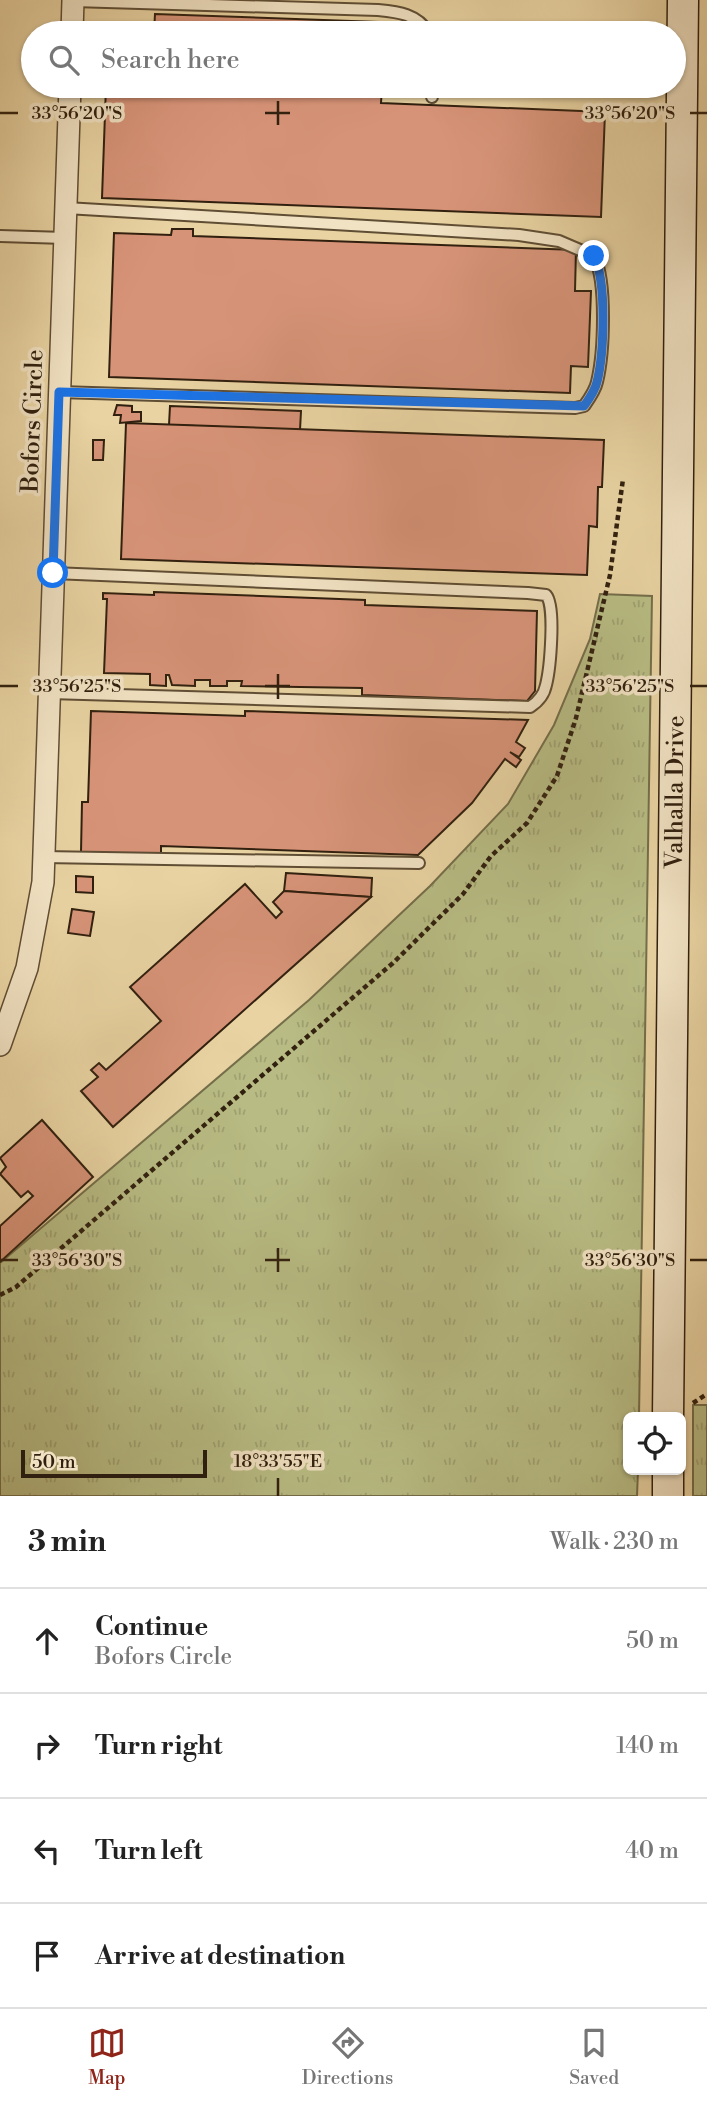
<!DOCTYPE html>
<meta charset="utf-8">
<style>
:root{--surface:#fff;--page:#f6f6f6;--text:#222;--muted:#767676;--line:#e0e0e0;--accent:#8f2418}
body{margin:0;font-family:"Libre Bodoni",serif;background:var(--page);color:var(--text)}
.controls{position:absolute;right:21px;bottom:21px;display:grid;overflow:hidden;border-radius:10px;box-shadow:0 2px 5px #0004}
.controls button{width:63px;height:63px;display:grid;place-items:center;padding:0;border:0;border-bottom:2px solid var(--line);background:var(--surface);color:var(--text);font:35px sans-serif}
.scale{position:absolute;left:21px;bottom:18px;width:186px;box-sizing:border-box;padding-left:7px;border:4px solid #31200f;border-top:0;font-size:19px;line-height:24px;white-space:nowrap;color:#31200f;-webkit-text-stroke:5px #f1e2c3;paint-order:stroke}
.stop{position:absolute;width:21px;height:21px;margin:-16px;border:5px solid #1a73e8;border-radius:50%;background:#fff}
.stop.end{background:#1a73e8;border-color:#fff;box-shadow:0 2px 7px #0008}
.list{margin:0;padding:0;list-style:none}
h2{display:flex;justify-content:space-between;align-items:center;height:91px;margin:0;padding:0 28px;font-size:30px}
h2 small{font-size:23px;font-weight:400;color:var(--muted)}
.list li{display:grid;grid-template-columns:46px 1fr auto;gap:21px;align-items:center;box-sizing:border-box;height:105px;padding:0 28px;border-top:2px solid var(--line)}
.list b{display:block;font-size:26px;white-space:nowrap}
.list p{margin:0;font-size:23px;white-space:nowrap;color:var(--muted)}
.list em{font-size:23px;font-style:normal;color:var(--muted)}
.icon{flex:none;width:38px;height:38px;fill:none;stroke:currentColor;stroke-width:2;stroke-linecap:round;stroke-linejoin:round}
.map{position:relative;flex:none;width:707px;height:1496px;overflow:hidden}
.search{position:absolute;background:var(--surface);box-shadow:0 2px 5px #0004;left:21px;right:21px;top:21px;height:77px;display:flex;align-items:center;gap:18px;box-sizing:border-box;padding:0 24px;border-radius:38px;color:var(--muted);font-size:26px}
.sheet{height:511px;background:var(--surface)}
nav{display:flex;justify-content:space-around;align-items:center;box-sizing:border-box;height:98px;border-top:2px solid var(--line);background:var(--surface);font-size:19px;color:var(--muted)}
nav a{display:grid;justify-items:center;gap:4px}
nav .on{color:var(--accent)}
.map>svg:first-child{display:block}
</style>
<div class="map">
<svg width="707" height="1496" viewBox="0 0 707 1496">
<defs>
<pattern id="grass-tufts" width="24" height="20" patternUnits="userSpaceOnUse" patternTransform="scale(1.75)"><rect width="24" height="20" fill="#b8bc84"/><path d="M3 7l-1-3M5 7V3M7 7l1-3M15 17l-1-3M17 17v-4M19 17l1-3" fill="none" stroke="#9fa171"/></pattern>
</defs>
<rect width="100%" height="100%" fill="#e9d3a2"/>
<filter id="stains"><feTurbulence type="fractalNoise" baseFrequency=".00286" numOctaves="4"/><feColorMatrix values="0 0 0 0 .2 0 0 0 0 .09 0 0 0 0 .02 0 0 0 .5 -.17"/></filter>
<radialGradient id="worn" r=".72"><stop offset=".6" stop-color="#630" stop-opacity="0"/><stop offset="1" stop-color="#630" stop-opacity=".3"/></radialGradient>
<!-- grass -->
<g fill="url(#grass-tufts)" stroke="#746e4a" stroke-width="2">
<path d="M 600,594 L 652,596 L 639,1417 L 628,1417 L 628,1470 L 638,1470 L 637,1496 L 0,1496 L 0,1263 L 309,1000 L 430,886 L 508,804 L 554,725 L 590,639 Z"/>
<rect x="693" y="1405" width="14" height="91"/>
</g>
<!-- building -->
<g fill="#d79378" stroke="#31200f" stroke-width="2">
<path d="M 155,14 L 378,22 L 378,33 L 154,33 Z"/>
<path d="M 106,86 L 382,86 L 381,103 L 605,112 L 601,217 L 102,198 Z"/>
<path d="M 172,229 L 193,229 L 193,236 L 576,250 L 575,291 L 591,291 L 588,367 L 571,366 L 570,393 L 109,377 L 114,233 L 171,235 Z"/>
<path d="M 117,405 L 132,406 L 132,412 L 141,412 L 141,421 L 120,423 L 121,415 L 114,415 Z"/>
<path d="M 170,406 L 301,411 L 300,430 L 169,425 Z"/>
<path d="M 126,423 L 604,440 L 602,487 L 598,487 L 597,527 L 589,526 L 587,575 L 121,559 Z"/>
<path d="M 93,440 L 104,440 L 103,460 L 93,460 Z"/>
<path d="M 154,592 L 365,600 L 365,605 L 537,611 L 535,691 L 527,701 L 362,695 L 362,688 L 241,686 L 242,681 L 227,681 L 227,686 L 210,686 L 210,680 L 195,680 L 195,686 L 172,685 L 169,675 L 166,675 L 166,686 L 150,685 L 150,674 L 104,673 L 107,599 L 103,599 L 103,593 L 154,595 Z"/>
<path d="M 91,711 L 245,716 L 245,711 L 528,720 L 516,742 L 525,748 L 519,757 L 510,752 L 521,760 L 516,767 L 505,759 L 472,803 L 418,855 L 161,846 L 161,855 L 81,852 L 82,802 L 88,802 Z"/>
<path d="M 286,873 L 372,878 L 371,897 L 284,891 Z"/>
<path d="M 76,876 L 93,877 L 93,893 L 76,892 Z"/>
<path d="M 245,884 L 276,918 L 282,912 L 273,902 L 284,891 L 371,897 L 113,1127 L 81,1091 L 98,1077 L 91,1070 L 99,1063 L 106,1070 L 161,1021 L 130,987 Z"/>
<path d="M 72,909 L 94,912 L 90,936 L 68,933 Z"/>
<path d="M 42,1120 L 93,1177 L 0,1262 L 0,1226 L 33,1196 L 28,1191 L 21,1197 L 0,1174 L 6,1167 L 0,1158 Z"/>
</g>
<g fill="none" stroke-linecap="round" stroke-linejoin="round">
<defs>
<g id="service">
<path d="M 73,1 L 378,10 C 399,12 417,14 429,33"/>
<path d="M 432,97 L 433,86"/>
<path d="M 0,236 L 65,238"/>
<path d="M 59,392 L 575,408 L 584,406 C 589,399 595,391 597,382 C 604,353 607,281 594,256 L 559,241 L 519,235 L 66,208"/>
<path d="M 49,693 L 530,707 C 538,702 544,695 546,685 C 550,669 556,606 546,595 L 528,593 L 53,573"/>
<path d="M 43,857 L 419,863"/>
</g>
<g id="minor">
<path d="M 72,33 L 73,0"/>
<path d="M 0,1045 L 27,968 L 43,882 L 70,86"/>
</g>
<g id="secondary">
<path id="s1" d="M 668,1417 L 683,0"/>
<path d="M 668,1496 L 668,1470"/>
</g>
</defs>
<!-- service casing -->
<use href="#service" stroke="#5f4d34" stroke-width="14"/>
<!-- minor casing -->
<use href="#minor" stroke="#5f4d34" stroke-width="24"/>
<!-- secondary casing -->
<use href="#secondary" stroke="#31200f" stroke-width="33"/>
<!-- path -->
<g stroke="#31200f" stroke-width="4.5" stroke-dasharray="5 3.5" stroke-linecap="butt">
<path d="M 0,1295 L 16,1287 L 393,963 L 463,894 L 491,856 L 527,823 L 557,776 L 576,718 L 610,575 L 623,479"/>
<path d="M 693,1403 L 707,1394"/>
</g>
<!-- service -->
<use href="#service" stroke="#f1e2c3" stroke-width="10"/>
<!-- minor -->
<use href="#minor" stroke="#f1e2c3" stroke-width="21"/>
<!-- secondary -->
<use href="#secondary" stroke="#f1e2c3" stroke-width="30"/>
</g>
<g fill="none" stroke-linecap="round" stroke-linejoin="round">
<!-- route -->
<path stroke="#1a73e8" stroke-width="9" d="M 53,573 L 59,392 L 584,406 C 589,399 595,391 597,382 C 604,353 607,282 594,256"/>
</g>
<!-- ticks -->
<path fill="none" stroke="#31200f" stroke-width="2.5" d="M 278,101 L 278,125M 0,113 L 18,113M 265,113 L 290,113M 690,113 L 707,113M 278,674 L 278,699M 0,686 L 18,686M 265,686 L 290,686M 690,686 L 707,686M 278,1248 L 278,1272M 0,1260 L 18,1260M 265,1260 L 290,1260M 690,1260 L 707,1260M 278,1478 L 278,1496"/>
<g text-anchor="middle" stroke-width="7" stroke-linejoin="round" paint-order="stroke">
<!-- street labels -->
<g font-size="24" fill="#31200f" stroke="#f1e2c3">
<text transform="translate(32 421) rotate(-88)" y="8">Bofors Circle</text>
<text dy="8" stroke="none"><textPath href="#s1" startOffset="625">Valhalla Drive</textPath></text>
</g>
</g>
<g font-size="18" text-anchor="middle" fill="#31200f" stroke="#f1e2c3" stroke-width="7" stroke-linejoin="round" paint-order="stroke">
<text x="77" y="119">33°56'20"S</text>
<text x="630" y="119">33°56'20"S</text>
<text x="77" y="692">33°56'25"S</text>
<text x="630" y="692">33°56'25"S</text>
<text x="77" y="1266">33°56'30"S</text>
<text x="630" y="1266">33°56'30"S</text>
<text x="278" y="1467">18°33'55"E</text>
</g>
<rect width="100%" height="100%" filter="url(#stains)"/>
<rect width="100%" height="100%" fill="url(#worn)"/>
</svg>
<div class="controls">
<button><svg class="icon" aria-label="locate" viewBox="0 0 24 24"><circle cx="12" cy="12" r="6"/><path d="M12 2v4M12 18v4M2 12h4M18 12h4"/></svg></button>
</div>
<div class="scale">50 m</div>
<div class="stop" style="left:53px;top:573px"></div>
<div class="stop end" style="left:594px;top:256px"></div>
<div class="search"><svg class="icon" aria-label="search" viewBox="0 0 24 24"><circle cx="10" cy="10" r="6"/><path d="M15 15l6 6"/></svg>Search here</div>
</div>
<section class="sheet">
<h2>3 min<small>Walk · 230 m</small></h2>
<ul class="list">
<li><svg class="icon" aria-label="ahead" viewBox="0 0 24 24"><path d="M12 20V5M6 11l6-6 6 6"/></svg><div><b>Continue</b><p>Bofors Circle</p></div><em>50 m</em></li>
<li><svg class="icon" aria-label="right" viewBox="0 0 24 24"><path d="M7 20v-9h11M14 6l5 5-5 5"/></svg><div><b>Turn right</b></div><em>140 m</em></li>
<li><svg class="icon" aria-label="left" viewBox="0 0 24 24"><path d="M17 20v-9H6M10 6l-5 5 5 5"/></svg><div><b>Turn left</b></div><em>40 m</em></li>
<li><svg class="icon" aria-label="arrive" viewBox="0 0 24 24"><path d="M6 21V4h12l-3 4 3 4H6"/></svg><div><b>Arrive at destination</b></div></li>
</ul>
</section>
<nav>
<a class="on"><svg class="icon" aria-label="map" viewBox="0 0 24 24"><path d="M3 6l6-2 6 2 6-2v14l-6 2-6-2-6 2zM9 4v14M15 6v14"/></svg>Map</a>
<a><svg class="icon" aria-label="directions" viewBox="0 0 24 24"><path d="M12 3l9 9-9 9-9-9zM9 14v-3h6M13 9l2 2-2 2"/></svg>Directions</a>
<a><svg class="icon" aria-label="saved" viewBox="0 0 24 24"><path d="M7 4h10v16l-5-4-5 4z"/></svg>Saved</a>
</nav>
